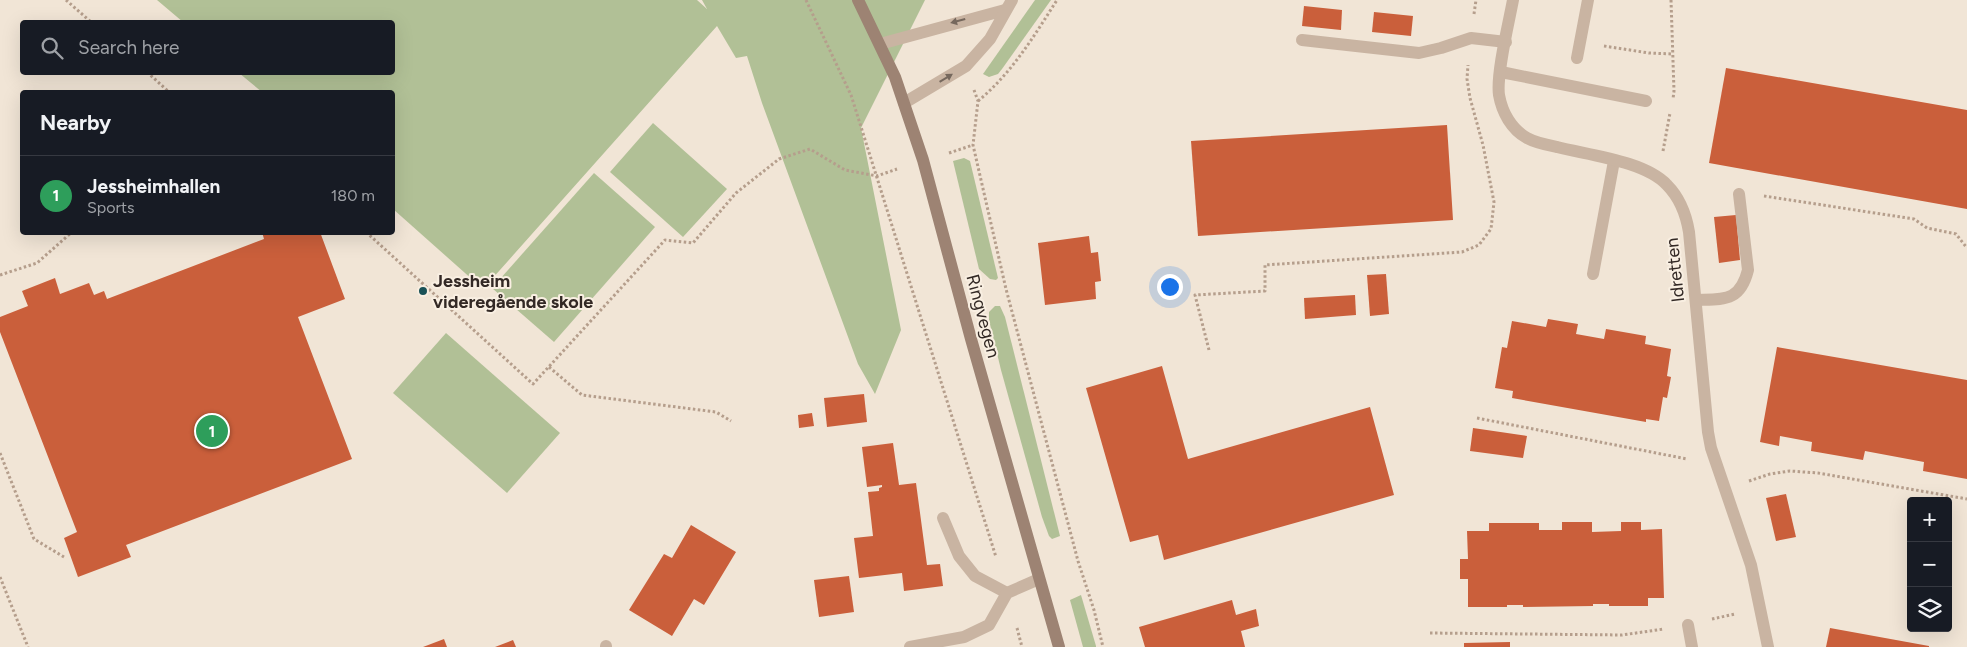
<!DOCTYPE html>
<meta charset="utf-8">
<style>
:root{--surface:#171b24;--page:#20242c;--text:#f1f3f6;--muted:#9ea1a6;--line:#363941;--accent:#d93025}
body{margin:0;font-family:Figtree,sans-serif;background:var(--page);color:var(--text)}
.controls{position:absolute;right:15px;bottom:15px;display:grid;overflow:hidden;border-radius:5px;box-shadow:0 5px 20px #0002}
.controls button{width:45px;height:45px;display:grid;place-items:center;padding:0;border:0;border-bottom:1px solid var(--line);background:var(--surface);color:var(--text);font:25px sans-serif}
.you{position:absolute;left:1169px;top:286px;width:18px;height:18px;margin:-12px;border:4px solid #fff;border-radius:50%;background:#1a73e8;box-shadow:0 0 0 8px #1a73e833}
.badge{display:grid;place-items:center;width:32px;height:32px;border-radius:50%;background:var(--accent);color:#fff;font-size:16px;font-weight:700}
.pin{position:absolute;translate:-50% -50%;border:2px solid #fff;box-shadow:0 1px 5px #0006}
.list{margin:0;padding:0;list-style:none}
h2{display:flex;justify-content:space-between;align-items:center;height:65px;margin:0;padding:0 20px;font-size:21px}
h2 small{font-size:16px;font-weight:400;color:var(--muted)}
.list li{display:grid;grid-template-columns:32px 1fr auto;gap:15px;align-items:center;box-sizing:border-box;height:80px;padding:0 20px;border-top:1px solid var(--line)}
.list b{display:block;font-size:19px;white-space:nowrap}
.list p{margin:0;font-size:16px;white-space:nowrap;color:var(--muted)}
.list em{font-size:16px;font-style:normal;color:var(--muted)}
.icon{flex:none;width:28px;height:28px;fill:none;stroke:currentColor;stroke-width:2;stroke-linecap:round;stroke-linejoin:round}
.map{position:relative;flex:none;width:1967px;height:647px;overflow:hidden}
.search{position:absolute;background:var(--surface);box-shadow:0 5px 20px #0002;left:20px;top:20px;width:375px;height:55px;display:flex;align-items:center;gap:12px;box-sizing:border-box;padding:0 18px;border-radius:5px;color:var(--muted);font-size:19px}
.panel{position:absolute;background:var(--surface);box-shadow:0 5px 20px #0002;left:20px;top:90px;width:375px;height:145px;border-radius:5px}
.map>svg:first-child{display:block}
</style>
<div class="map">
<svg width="1967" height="647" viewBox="0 0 1967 647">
<rect width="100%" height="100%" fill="#f1e5d6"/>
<!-- green -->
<g fill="#b1c096">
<path d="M 157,0 L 697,0 L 707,9 L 702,0 L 925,0 L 861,128 L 901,330 L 875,394 L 858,364 L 762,103 L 747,56 L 736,58 L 717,26 L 483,289 L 393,209 L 392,92 L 262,92 L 239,73 L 392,72 L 392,22 L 183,22 Z"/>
<path d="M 1035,0 L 1051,0 L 1002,69 L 998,74 L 989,77 L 983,74 Z"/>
<path d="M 653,123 L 727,189 L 683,237 L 610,172 Z"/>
<path d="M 964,158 L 970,161 L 998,278 L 996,280 L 990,279 L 979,269 L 953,161 Z"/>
<path d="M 594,173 L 655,227 L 554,342 L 492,288 Z"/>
<path d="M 995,306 L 1000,306 L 1005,317 L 1060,536 L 1052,539 L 1049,536 L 1042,517 L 1001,370 L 989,320 L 989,312 Z"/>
<path d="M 446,333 L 560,433 L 507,493 L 393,393 Z"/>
<path d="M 1081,595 L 1096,646 L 1096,647 L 1083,647 L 1070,600 Z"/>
</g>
<!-- building -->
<g fill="#ca5f3b">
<path d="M 1304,6 L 1342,10 L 1341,30 L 1302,26 Z"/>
<path d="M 1374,12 L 1413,16 L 1411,36 L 1372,32 Z"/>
<path d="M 1726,68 L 1967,110 L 1967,209 L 1709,163 Z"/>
<path d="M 1447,125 L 1453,220 L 1198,236 L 1191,141 Z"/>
<path d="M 1736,215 L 1740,260 L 1719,263 L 1714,217 Z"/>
<path d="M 262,232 L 320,232 L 345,299 L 298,317 L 352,459 L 126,545 L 131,557 L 78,577 L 64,538 L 77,532 L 0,332 L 0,317 L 28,306 L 22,291 L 55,278 L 60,294 L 89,283 L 94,295 L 104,291 L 107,299 L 264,239 Z"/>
<path d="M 1089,236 L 1091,253 L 1098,252 L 1101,281 L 1095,282 L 1096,299 L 1045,305 L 1038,243 Z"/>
<path d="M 1386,274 L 1389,314 L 1370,316 L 1367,275 Z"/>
<path d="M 1355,295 L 1356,315 L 1305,319 L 1304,298 Z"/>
<path d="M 1548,319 L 1578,324 L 1576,334 L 1604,339 L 1606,329 L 1646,336 L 1645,344 L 1671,349 L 1667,376 L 1671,377 L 1667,398 L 1663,397 L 1659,421 L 1646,419 L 1646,422 L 1512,398 L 1513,391 L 1495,388 L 1502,347 L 1507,348 L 1512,321 L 1546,327 Z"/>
<path d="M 1777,347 L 1967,380 L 1967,479 L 1923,471 L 1924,462 L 1865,451 L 1863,460 L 1811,451 L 1812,442 L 1780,436 L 1779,446 L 1760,442 Z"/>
<path d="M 1162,366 L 1188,459 L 1370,407 L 1394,495 L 1164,560 L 1158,535 L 1130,542 L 1086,388 Z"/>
<path d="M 864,394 L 867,422 L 827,427 L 824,398 Z"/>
<path d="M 812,413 L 814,426 L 799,428 L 798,415 Z"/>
<path d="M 1473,428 L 1527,436 L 1523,458 L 1470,451 Z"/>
<path d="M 893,443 L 899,485 L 916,483 L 927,565 L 940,564 L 943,586 L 904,591 L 902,573 L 859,578 L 854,538 L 873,536 L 868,492 L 879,491 L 879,488 L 882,487 L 882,485 L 867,487 L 862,447 Z"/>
<path d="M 1786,494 L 1796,537 L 1776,541 L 1766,498 Z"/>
<path d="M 1562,522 L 1592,522 L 1592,532 L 1621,531 L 1621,522 L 1641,522 L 1641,530 L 1662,529 L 1664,598 L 1648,598 L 1648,606 L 1609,606 L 1609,604 L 1593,604 L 1593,606 L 1523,607 L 1523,605 L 1507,605 L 1507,607 L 1468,607 L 1468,579 L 1460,579 L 1460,559 L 1468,559 L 1467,531 L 1489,531 L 1489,523 L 1539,523 L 1539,530 L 1562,530 Z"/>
<path d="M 691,525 L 736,552 L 704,605 L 694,599 L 672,636 L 629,610 L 664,554 L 672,558 Z"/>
<path d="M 849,576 L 854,612 L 819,617 L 814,580 Z"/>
<path d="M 1232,600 L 1236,615 L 1256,609 L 1259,626 L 1241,631 L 1245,647 L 1145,647 L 1139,627 Z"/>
<path d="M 1830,628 L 1929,646 L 1929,647 L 1826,647 Z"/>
<path d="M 444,639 L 447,647 L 423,647 Z"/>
<path d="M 513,640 L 516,647 L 495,647 Z"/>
<path d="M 1510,642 L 1510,647 L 1464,647 L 1464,643 Z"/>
</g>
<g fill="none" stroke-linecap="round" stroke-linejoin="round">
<!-- path -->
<g stroke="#b59e8c" stroke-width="3" stroke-dasharray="2.5 2.5" stroke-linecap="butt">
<path d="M 66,0 L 91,22"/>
<path d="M 806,0 L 851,95 L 996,557"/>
<path d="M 1671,0 L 1674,91 L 1673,99"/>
<path d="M 1474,14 L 1476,0"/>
<path d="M 1604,46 L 1649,53 L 1673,54"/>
<path d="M 147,72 L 169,92"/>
<path d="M 974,90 L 978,101 L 973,145 L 1006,289 L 1078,561 L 1094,610 L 1103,647"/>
<path d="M 978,101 C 1012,73 1034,36 1057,0"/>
<path d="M 1663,151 L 1670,113"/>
<path d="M 949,153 L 973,145"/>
<path d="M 1764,196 L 1914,219 L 1927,228 L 1956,234 L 1967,248"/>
<path d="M 366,232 L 533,384 L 665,240 L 693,243 L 736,193 L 779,159 L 810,149 L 845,170 L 877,176 L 897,169"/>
<path d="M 0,275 L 37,263 L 72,232"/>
<path d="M 1209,350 L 1195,295 L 1265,291 L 1265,265 L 1462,252 L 1479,245 L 1491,229 L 1494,202 L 1483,145 L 1470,98 L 1467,79 L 1468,65"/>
<path d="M 549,367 L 582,395 L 716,412 L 731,421"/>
<path d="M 1477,418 L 1687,459"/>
<path d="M 0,453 L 34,539 L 64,557"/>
<path d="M 1749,481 L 1770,474 L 1790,471 L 1818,473 L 1967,499"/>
<path d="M 0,577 L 28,647"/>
<path d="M 1712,619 L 1735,614"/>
<path d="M 1017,628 L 1022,647"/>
<path d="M 1430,633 L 1622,635 L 1664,629"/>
</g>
<!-- lane -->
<g stroke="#c9b4a2" stroke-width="12">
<path d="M 1302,40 L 1419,53 L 1441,48 L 1471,38 L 1506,42"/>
<path d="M 1577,58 L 1588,0"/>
<path d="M 1501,72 L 1646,101"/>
<path d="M 1593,274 L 1614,161"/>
<path d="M 1696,300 C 1724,299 1740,302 1748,270 L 1739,194"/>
<path d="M 943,518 L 959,556 L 975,576 L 1007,593"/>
<path d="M 1688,625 L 1692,647"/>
<path d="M 606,647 L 606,646"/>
<path d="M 910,647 L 964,637 L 989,625 L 1007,593 L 1039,579"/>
</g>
<!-- street -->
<g stroke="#c9b4a2" stroke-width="12">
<path d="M 1513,0 C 1509,22 1496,74 1499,95 C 1502,112 1511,129 1527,138 C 1536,143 1547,145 1557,147 C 1588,155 1645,161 1667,185 C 1680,198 1686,214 1689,232 L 1708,432 L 1711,448 L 1751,565 L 1768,647"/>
<path d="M 880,44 L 1005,10"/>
<path d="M 904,103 L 966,66 L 990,39 L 1012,0"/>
</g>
<!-- secondary -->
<path stroke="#9d8373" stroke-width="12" d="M 858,0 L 895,77 L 923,160 L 971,339 L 1059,647"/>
</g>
<!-- one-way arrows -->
<defs><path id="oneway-solid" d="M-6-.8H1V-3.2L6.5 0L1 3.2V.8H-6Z" transform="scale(1.25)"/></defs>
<g fill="#76685d">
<use href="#oneway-solid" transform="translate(958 21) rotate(165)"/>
<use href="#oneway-solid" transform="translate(946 78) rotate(-31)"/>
</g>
<!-- markers -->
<circle fill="#195156" stroke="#f9efe2" stroke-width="2" cx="423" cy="291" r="5"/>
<g text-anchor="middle" stroke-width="4" stroke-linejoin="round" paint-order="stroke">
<!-- street labels -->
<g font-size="18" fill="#332925" stroke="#f9efe2">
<text transform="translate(1675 270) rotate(-96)" y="6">Idretten</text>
<text transform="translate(983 316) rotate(75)" y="6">Ringvegen</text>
</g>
<!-- poi labels -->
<g font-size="18" font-weight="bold" fill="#332925" stroke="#f9efe2" text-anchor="start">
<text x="433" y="287">Jessheim<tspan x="433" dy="21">videregående skole</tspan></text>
</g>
</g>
</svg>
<div class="controls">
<button>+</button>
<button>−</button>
<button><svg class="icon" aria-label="layers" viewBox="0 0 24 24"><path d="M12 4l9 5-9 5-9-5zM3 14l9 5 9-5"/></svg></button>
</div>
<div class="you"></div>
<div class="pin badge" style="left:212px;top:431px;background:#2e9e5b">1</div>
<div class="search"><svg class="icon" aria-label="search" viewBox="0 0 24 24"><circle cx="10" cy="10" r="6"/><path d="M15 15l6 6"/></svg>Search here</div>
<section class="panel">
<h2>Nearby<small></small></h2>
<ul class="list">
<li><span class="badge" style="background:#2e9e5b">1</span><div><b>Jessheimhallen</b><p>Sports</p></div><em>180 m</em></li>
</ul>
</section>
</div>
